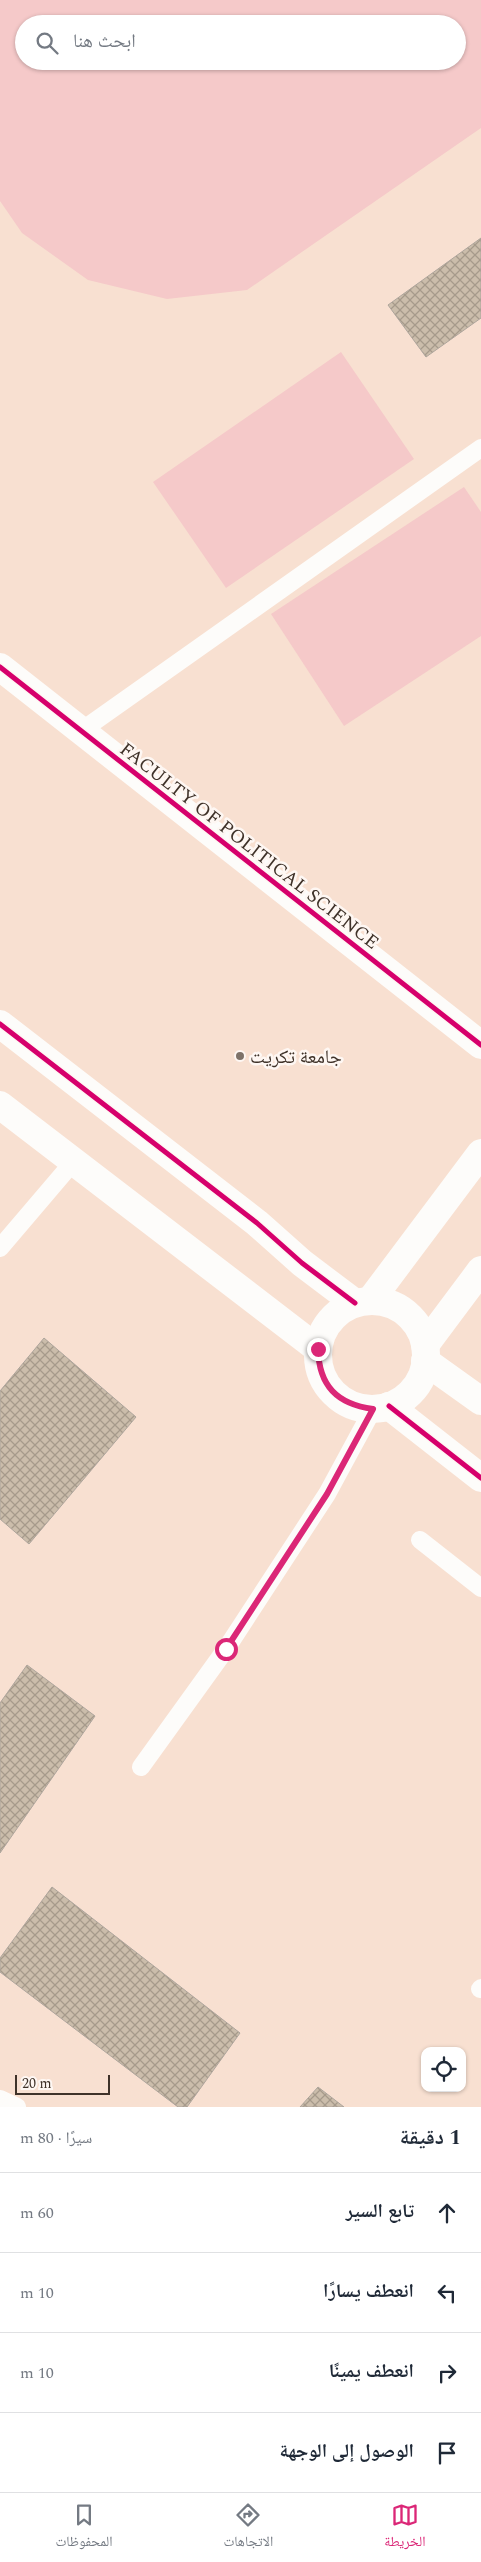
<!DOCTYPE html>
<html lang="ar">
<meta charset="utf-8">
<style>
:root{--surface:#fff;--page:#f6f6f7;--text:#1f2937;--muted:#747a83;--line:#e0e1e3;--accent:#db2777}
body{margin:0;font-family:Spectral,"Noto Naskh Arabic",serif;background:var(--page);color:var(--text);direction:rtl}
.controls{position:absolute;right:15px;bottom:15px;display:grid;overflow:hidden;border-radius:10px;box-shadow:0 1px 4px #0004}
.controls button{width:45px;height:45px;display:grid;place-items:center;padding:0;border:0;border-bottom:1px solid var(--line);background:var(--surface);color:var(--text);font:25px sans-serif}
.scale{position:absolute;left:15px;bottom:12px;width:95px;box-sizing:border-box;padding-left:5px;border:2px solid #3f3229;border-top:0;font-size:14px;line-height:18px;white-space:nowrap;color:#3f3229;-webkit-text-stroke:4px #fef7f3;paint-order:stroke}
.stop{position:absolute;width:15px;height:15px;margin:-11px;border:4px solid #db2777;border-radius:50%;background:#fff}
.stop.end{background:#db2777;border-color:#fff;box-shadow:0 1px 5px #0008}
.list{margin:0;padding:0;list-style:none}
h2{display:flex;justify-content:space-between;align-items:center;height:65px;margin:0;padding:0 20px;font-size:21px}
h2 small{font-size:16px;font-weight:400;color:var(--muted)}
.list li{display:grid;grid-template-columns:32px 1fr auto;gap:15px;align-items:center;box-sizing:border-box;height:80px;padding:0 20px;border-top:1px solid var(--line)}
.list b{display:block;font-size:19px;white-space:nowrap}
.list em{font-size:16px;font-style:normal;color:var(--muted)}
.icon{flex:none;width:28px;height:28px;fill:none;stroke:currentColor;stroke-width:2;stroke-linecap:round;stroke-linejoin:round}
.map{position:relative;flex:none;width:481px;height:2107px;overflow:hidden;direction:ltr}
.search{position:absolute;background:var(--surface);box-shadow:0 1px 4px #0004;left:15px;right:15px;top:15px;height:55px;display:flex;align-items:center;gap:12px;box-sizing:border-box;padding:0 18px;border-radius:28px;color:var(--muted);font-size:19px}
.sheet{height:385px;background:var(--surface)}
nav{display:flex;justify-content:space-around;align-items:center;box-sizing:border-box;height:70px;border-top:1px solid var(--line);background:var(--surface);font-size:14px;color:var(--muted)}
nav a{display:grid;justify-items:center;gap:2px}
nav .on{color:var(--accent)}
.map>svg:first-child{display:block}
</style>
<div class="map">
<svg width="481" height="2107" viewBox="0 0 481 2107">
<defs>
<pattern id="building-cross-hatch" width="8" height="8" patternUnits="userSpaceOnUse" patternTransform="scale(1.25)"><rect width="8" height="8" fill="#cbbdab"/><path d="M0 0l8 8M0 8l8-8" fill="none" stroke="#a69a8b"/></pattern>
</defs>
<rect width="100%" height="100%" fill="#f4e8e1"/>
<!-- built -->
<path fill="#f8e0d1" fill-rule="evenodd" d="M 0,0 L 481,0 L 481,2107 L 0,2107 ZM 24,24 L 457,24 L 457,61 L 24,61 ZM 425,2051 L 462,2051 L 462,2088 L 425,2088 Z"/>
<!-- green -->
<g fill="#f5c9c9" fill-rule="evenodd">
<path d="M 0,0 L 481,0 L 481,128 L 247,290 L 167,299 L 88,280 L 22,233 L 0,201 ZM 24,24 L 457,24 L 457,61 L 24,61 Z"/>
<path d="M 341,352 L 414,459 L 226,588 L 153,482 Z"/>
<path d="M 464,487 L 481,512 L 481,636 L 344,726 L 271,614 Z"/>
</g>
<!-- building -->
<g fill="url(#building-cross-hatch)" stroke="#aea59c">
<path d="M 481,238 L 481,318 L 426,357 L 388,305 Z"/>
<path d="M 44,1338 L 136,1417 L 29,1544 L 0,1519 L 0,1391 Z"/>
<path d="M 27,1665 L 95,1716 L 0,1853 L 0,1703 Z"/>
<path d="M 52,1887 L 240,2033 L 187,2107 L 178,2107 L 0,1972 L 0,1958 Z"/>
<path d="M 318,2087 L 344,2107 L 300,2107 Z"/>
</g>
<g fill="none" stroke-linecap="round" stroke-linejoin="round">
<!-- service -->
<g stroke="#fdfcfa" stroke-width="18">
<path d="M 81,731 L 481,448"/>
<path d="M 0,1248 L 74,1161"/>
<path d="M 420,1540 L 481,1588"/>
<path d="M 141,1767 L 226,1649 L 327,1494 L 373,1409"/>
<path d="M 480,1989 L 481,1988"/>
<path d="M 0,2099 L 17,2107"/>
</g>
<!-- minor -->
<path stroke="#fdfcfa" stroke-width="28" d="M 0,667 L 481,1045"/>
<!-- tertiary -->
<g stroke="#fdfcfa" stroke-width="28">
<path d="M 0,1024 L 257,1223 L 302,1263 L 355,1303"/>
<path d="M 0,1105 L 318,1349"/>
<path d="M 370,1301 L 481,1153"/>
<circle cx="372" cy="1355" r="54"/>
<path d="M 425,1345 L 481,1270"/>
<path d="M 425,1361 L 481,1401"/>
<path d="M 389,1406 L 481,1478"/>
</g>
<defs>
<g id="cycleway">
<path d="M 0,667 L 481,1045"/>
<path d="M 0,1024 L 257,1223 L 302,1263 L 355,1303"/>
<path d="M 389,1406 L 481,1478"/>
</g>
</defs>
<!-- cycleway casing -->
<use href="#cycleway" stroke="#fef7f3" stroke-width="8"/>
<!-- cycleway -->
<use href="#cycleway" stroke="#d6006c" stroke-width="5"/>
</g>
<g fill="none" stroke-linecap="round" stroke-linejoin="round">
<!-- route -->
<path stroke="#db2777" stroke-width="6" d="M 226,1649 L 327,1494 L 373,1409 C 337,1404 319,1386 318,1349"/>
</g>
<!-- markers -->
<circle fill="#7e7269" stroke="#fef7f3" stroke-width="2" cx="240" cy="1056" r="5"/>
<g text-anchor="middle" stroke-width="5" stroke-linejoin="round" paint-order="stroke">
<!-- street labels -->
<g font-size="19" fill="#3f3229" stroke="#fef7f3">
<text transform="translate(250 845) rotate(38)" y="7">FACULTY OF POLITICAL SCIENCE</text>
</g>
<!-- poi labels -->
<g font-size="19" fill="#3f3229" stroke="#fef7f3" text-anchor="start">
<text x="250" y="1063">جامعة تكريت</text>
</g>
</g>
</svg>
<div class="controls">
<button><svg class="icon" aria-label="locate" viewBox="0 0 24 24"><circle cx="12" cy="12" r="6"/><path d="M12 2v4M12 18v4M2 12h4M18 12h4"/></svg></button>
</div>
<div class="scale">20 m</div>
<div class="stop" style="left:226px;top:1649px"></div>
<div class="stop end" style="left:318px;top:1349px"></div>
<div class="search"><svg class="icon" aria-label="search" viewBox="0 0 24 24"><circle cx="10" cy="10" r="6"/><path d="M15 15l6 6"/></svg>ابحث هنا</div>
</div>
<section class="sheet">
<h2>1 دقيقة<small>سيرًا · 80 m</small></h2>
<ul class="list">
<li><svg class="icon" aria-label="ahead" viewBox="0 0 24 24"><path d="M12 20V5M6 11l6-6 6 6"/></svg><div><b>تابع السير</b></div><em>60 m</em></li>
<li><svg class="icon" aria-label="left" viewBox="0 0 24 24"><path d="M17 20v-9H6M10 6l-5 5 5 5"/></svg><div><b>انعطف يسارًا</b></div><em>10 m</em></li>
<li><svg class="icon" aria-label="right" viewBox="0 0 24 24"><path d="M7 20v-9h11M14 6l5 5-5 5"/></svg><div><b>انعطف يمينًا</b></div><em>10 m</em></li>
<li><svg class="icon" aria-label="arrive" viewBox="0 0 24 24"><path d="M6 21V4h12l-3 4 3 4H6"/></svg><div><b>الوصول إلى الوجهة</b></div></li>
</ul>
</section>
<nav>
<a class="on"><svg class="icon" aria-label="map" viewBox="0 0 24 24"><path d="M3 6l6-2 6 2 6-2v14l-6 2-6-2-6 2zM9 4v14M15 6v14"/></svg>الخريطة</a>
<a><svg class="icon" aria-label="directions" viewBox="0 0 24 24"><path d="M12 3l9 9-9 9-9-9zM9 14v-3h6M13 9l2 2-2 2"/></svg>الاتجاهات</a>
<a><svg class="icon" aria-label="saved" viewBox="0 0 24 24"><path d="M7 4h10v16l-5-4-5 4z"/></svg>المحفوظات</a>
</nav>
